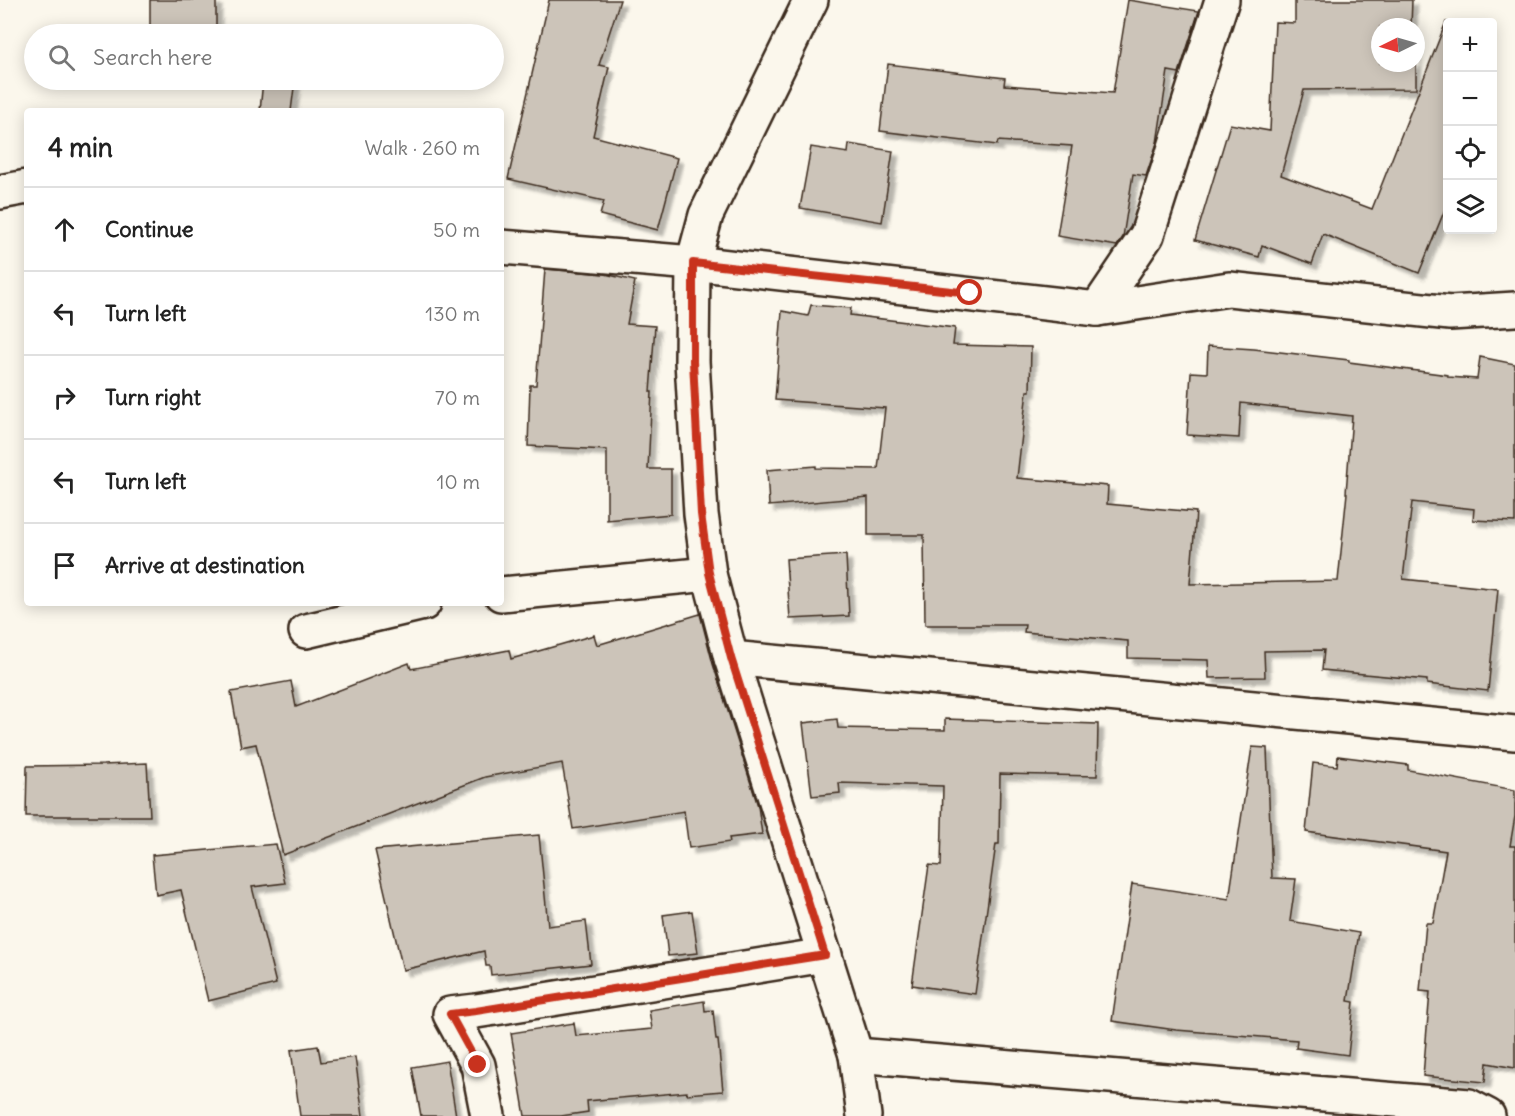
<!DOCTYPE html>
<meta charset="utf-8">
<style>
:root{--surface:#fff;--page:#f2f2f2;--text:#222;--muted:#767676;--line:#e0e0e0}
body{margin:0;font-family:Delius,sans-serif;background:var(--page);color:var(--text)}
.controls{position:absolute;right:18px;top:18px;display:grid;overflow:hidden;border-radius:6px;box-shadow:0 3px 15px #0003}
.controls button{width:54px;height:54px;display:grid;place-items:center;padding:0;border:0;border-bottom:2px solid var(--line);background:var(--surface);color:var(--text);font:30px sans-serif}
.compass{position:absolute;left:1371px;top:18px;width:54px;height:54px;border-radius:50%;background:var(--surface);box-shadow:0 3px 15px #0003;rotate:265deg}
.stop{position:absolute;width:18px;height:18px;margin:-14px;border:4px solid #c8321e;border-radius:50%;background:#fff}
.stop.end{background:#c8321e;border-color:#fff;box-shadow:0 2px 6px #0008}
.list{margin:0;padding:0;list-style:none}
h2{display:flex;justify-content:space-between;align-items:center;height:78px;margin:0;padding:0 24px;font-size:26px}
h2 small{font-size:20px;font-weight:400;color:var(--muted)}
.list li{display:grid;grid-template-columns:39px 1fr auto;gap:18px;align-items:center;box-sizing:border-box;height:84px;padding:0 24px;border-top:2px solid var(--line)}
.list b{display:block;font-size:22px;white-space:nowrap}
.list em{font-size:20px;font-style:normal;color:var(--muted)}
.icon{flex:none;width:33px;height:33px;fill:none;stroke:currentColor;stroke-width:2;stroke-linecap:round;stroke-linejoin:round}
.map{position:relative;flex:none;width:1515px;height:1116px;overflow:hidden}
.search{position:absolute;background:var(--surface);box-shadow:0 3px 15px #0003;left:24px;top:24px;width:480px;height:66px;display:flex;align-items:center;gap:15px;box-sizing:border-box;padding:0 21px;border-radius:33px;color:var(--muted);font-size:22px}
.panel{position:absolute;background:var(--surface);box-shadow:0 3px 15px #0003;left:24px;top:108px;width:480px;height:498px;border-radius:6px}
.map>svg:first-child{display:block}
</style>
<div class="map">
<svg width="1515" height="1116" viewBox="0 0 1515 1116">
<defs>
<filter id="shadow"><feDropShadow dx="5.5" dy="5.5" stdDeviation="1.5" flood-color="#0004"/></filter>
</defs>
<rect width="100%" height="100%" fill="#fbf7ec"/>
<filter id="ink" filterUnits="userSpaceOnUse"><feTurbulence type="fractalNoise" baseFrequency=".0167" numOctaves="2"/><feDisplacementMap in="SourceGraphic" scale="12" xChannelSelector="R" yChannelSelector="G"/><feConvolveMatrix kernelMatrix="1 2 1 2 8 2 1 2 1" color-interpolation-filters="sRGB"/></filter>
<g filter="url(#ink)">
<!-- building -->
<g fill="#ccc4b9" stroke="#3b2a1e" stroke-width="1.5" filter="url(#shadow)">
<rect x="150" y="0" width="66" height="34"/>
<path d="M 549,0 L 620,0 L 599,65 L 609,67 L 593,136 L 677,158 L 658,230 L 600,215 L 604,201 L 508,179 Z"/>
<path d="M 1128,0 L 1199,11 L 1179,73 L 1168,71 L 1157,143 L 1146,176 L 1133,174 L 1123,237 L 1117,246 L 1057,236 L 1072,146 L 998,141 L 997,145 L 880,131 L 888,64 L 1005,78 L 1004,85 L 1113,93 Z"/>
<path d="M 1295,0 L 1412,0 L 1411,27 L 1380,27 L 1380,63 L 1416,63 L 1416,42 L 1416,89 L 1304,90 L 1281,175 L 1372,209 L 1446,22 L 1448,22 L 1448,202 L 1419,273 L 1323,234 L 1312,264 L 1262,245 L 1259,257 L 1195,240 L 1230,124 L 1270,131 L 1275,22 L 1295,23 Z"/>
<path d="M 263,80 L 295,80 L 291,111 L 260,111 Z"/>
<path d="M 849,144 L 893,151 L 882,222 L 800,208 L 811,147 L 848,153 Z"/>
<path d="M 545,269 L 605,274 L 635,281 L 627,324 L 655,326 L 650,392 L 652,392 L 648,469 L 671,469 L 671,514 L 607,520 L 607,450 L 528,446 L 530,385 L 536,385 Z"/>
<path d="M 811,305 L 851,308 L 850,315 L 955,328 L 953,345 L 1031,347 L 1030,391 L 1027,391 L 1017,478 L 1108,486 L 1107,504 L 1196,512 L 1190,584 L 1338,581 L 1347,493 L 1346,493 L 1352,416 L 1241,403 L 1239,438 L 1187,435 L 1191,372 L 1207,373 L 1208,346 L 1254,349 L 1349,360 L 1349,362 L 1448,375 L 1448,377 L 1477,379 L 1480,357 L 1515,364 L 1515,522 L 1473,520 L 1474,509 L 1412,502 L 1403,579 L 1498,589 L 1488,691 L 1427,684 L 1427,680 L 1322,670 L 1324,650 L 1264,651 L 1265,677 L 1209,678 L 1208,660 L 1128,658 L 1128,641 L 1024,632 L 1025,625 L 925,625 L 924,535 L 868,535 L 868,497 L 769,506 L 767,470 L 816,466 L 816,468 L 878,469 L 885,408 L 775,400 L 782,311 L 808,316 Z"/>
<path d="M 846,555 L 849,616 L 790,619 L 786,559 Z"/>
<path d="M 700,614 L 713,664 L 758,806 L 762,834 L 729,838 L 730,842 L 689,848 L 684,811 L 573,829 L 562,763 L 485,777 L 283,855 L 256,744 L 241,747 L 231,692 L 291,681 L 296,707 L 409,663 L 411,669 L 509,650 L 511,659 L 594,635 L 597,645 Z"/>
<path d="M 837,719 L 838,728 L 945,730 L 945,719 L 1098,724 L 1097,776 L 1000,774 L 999,844 L 996,844 L 975,994 L 912,985 L 929,865 L 941,866 L 943,786 L 839,783 L 840,793 L 812,796 L 803,723 Z"/>
<path d="M 1252,747 L 1267,748 L 1272,878 L 1296,879 L 1290,921 L 1359,933 L 1348,1001 L 1354,1002 L 1348,1055 L 1296,1048 L 1297,1040 L 1176,1030 L 1112,1021 L 1132,884 L 1229,899 Z"/>
<path d="M 1338,756 L 1408,765 L 1408,770 L 1515,790 L 1515,816 L 1510,846 L 1515,846 L 1515,1068 L 1487,1063 L 1485,1082 L 1423,1076 L 1430,992 L 1420,991 L 1426,923 L 1433,923 L 1446,851 L 1306,832 L 1313,763 L 1337,766 Z"/>
<path d="M 147,763 L 150,816 L 26,816 L 27,766 L 103,765 Z"/>
<path d="M 539,835 L 548,926 L 586,921 L 591,964 L 491,975 L 490,966 L 486,966 L 484,951 L 403,970 L 375,850 Z"/>
<path d="M 276,844 L 285,883 L 252,887 L 276,984 L 208,1001 L 181,890 L 156,895 L 152,855 Z"/>
<path d="M 692,911 L 698,953 L 668,956 L 663,915 Z"/>
<path d="M 704,1001 L 705,1011 L 713,1010 L 716,1040 L 718,1040 L 723,1091 L 687,1094 L 687,1092 L 587,1101 L 588,1112 L 561,1116 L 525,1116 L 511,1033 L 574,1023 L 576,1036 L 652,1029 L 649,1010 Z"/>
<path d="M 318,1046 L 321,1062 L 355,1057 L 363,1116 L 300,1116 L 291,1050 Z"/>
<path d="M 447,1061 L 456,1116 L 421,1116 L 412,1067 Z"/>
</g>
<g fill="none" stroke-linecap="round" stroke-linejoin="round">
<defs>
<g id="minor">
<path d="M 811,0 L 706,215 L 693,263 L 692,361 L 701,514 L 709,574 L 731,658 L 856,1055 L 864,1116"/>
<path d="M 0,192 L 27,187"/>
<path d="M 501,247 L 693,263 L 1097,309 L 1229,289 L 1450,313 L 1515,309"/>
<path d="M 1097,309 L 1147,235 L 1222,0"/>
<path d="M 501,594 L 709,574"/>
<path d="M 306,631 L 424,603"/>
<path d="M 731,658 L 1515,733"/>
<path d="M 856,1055 L 1469,1106 L 1488,1116"/>
<path d="M 488,1116 L 478,1065 L 450,1014 L 476,1011 L 825,955"/>
</g>
</defs>
<!-- minor casing -->
<use href="#minor" stroke="#3b2a1e" stroke-width="38"/>
<!-- minor -->
<use href="#minor" stroke="#fbf7ec" stroke-width="33"/>
</g>
</g>
<g fill="none" stroke-linecap="round" stroke-linejoin="round" filter="url(#ink)">
<!-- route -->
<path stroke="#c8321e" stroke-width="8" d="M 478,1065 L 450,1014 L 476,1011 L 825,955 L 731,658 L 709,573 L 701,514 L 693,361 L 693,263 L 970,293"/>
</g>
</svg>
<div class="controls">
<button>+</button>
<button>−</button>
<button><svg class="icon" aria-label="locate" viewBox="0 0 24 24"><circle cx="12" cy="12" r="6"/><path d="M12 2v4M12 18v4M2 12h4M18 12h4"/></svg></button>
<button><svg class="icon" aria-label="layers" viewBox="0 0 24 24"><path d="M12 4l9 5-9 5-9-5zM3 14l9 5 9-5"/></svg></button>
</div>
<svg class="compass" viewBox="-18 -18 36 36"><path d="M0-13l5 13h-10z" fill="#e53935"/><path d="M0 13l5-13h-10z" fill="#767676"/></svg>
<div class="stop" style="left:970px;top:293px"></div>
<div class="stop end" style="left:478px;top:1065px"></div>
<div class="search"><svg class="icon" aria-label="search" viewBox="0 0 24 24"><circle cx="10" cy="10" r="6"/><path d="M15 15l6 6"/></svg>Search here</div>
<section class="panel">
<h2>4 min<small>Walk · 260 m</small></h2>
<ul class="list">
<li><svg class="icon" aria-label="ahead" viewBox="0 0 24 24"><path d="M12 20V5M6 11l6-6 6 6"/></svg><div><b>Continue</b></div><em>50 m</em></li>
<li><svg class="icon" aria-label="left" viewBox="0 0 24 24"><path d="M17 20v-9H6M10 6l-5 5 5 5"/></svg><div><b>Turn left</b></div><em>130 m</em></li>
<li><svg class="icon" aria-label="right" viewBox="0 0 24 24"><path d="M7 20v-9h11M14 6l5 5-5 5"/></svg><div><b>Turn right</b></div><em>70 m</em></li>
<li><svg class="icon" aria-label="left" viewBox="0 0 24 24"><path d="M17 20v-9H6M10 6l-5 5 5 5"/></svg><div><b>Turn left</b></div><em>10 m</em></li>
<li><svg class="icon" aria-label="arrive" viewBox="0 0 24 24"><path d="M6 21V4h12l-3 4 3 4H6"/></svg><div><b>Arrive at destination</b></div></li>
</ul>
</section>
</div>
